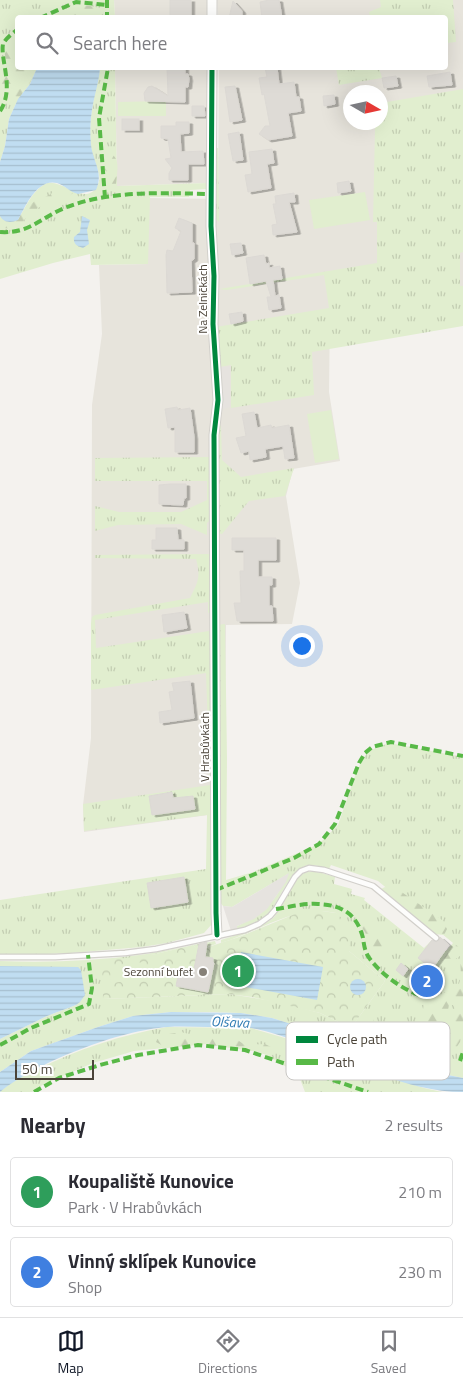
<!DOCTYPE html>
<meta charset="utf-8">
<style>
:root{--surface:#fff;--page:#f7f7f7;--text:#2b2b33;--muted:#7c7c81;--line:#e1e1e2;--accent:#111827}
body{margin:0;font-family:"Titillium Web",sans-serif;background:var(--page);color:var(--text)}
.compass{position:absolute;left:343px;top:85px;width:45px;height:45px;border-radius:50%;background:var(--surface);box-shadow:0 5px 20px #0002;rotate:99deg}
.scale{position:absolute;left:15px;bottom:12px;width:79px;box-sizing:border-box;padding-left:5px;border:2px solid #4b4439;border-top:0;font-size:14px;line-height:18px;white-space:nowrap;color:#4b4439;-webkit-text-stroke:4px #fff;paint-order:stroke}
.you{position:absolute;left:301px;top:645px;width:18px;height:18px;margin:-12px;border:4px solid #fff;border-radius:50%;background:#1a73e8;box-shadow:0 0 0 8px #1a73e833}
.badge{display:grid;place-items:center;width:32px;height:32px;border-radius:50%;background:var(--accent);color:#fff;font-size:16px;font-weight:700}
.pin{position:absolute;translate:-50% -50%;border:2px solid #fff;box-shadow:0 1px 5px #0006}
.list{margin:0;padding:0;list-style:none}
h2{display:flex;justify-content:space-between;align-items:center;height:65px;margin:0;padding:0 20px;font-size:21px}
h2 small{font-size:16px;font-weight:400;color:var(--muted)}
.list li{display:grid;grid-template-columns:32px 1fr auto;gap:15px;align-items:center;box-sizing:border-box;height:70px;margin:0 10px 10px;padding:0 10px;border:1px solid var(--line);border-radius:5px}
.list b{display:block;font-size:19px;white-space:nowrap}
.list p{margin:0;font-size:16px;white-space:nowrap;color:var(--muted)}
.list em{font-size:16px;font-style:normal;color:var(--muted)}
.icon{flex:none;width:28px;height:28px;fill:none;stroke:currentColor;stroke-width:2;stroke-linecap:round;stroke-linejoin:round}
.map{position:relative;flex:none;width:463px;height:1092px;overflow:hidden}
.search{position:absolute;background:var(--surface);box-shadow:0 5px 20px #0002;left:15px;right:15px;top:15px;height:55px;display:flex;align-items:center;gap:12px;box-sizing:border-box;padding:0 18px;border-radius:5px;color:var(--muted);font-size:19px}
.sheet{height:225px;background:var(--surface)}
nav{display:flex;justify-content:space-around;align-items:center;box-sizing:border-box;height:70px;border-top:1px solid var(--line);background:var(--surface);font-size:14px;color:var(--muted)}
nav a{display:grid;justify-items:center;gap:2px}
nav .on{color:var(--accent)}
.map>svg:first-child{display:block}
</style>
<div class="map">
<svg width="463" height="1092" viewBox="0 0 463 1092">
<defs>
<pattern id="grass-tufts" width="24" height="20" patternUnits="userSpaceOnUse" patternTransform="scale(1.25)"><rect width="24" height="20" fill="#e1eecf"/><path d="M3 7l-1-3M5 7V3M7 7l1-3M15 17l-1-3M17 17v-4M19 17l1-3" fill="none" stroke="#c3cdb2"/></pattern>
<pattern id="forest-firs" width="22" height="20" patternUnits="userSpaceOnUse" patternTransform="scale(1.25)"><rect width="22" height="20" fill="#e1eecf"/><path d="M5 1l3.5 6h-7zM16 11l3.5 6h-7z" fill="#c3cdb2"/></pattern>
<pattern id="park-crowns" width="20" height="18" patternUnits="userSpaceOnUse" patternTransform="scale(1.25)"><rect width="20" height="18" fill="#e1eecf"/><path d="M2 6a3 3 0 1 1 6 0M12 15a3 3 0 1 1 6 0" fill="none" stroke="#c3cdb2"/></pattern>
<pattern id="water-rules" width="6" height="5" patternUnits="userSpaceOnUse" patternTransform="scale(1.25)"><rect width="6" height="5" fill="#c0ddf1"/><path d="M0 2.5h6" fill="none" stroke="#a6bfcf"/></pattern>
<filter id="shadow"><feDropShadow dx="3.5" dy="2" stdDeviation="0" flood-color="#0004"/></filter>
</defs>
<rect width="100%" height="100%" fill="#f4f2ee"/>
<!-- residential -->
<g fill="#e7e4dc" fill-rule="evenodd">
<path d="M 114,0 L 207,0 L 207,17 L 115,17 Z"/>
<path d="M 217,0 L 463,0 L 463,287 L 330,310 L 329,392 L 340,461 L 293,469 L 286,496 L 300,583 L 292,624 L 226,625 L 224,814 L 208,815 L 84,832 L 83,805 L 91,738 L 92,405 L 102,334 L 99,265 L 148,264 L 148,198 L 218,199 L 219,68 L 446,68 L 446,18 L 218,17 ZM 350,92 L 380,92 L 380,122 L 350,122 Z"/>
<path d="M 115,68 L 207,68 L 208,183 L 117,186 Z"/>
</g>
<!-- grass -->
<g fill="url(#grass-tufts)">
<path d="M 0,0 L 114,0 L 115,17 L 18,18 L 18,68 L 37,68 L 30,84 L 18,99 L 9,119 L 5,146 L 0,162 Z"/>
<path d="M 380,0 L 453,0 L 456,42 L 446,43 L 446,18 L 370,17 L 369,12 L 381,7 Z"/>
<path d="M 100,68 L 115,68 L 117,186 L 208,183 L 207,189 L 190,190 L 189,197 L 150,197 L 148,264 L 91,265 L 90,254 L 53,263 L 0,279 L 0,216 L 18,220 C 25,208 32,191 45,184 C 61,176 86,211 99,183 C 102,176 92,156 91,147 C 89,130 91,114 94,97 C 96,87 99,78 100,68 Z"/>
<path d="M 336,68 L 379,68 L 382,78 L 339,85 Z"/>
<path d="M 463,89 L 463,252 L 460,253 L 460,286 L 463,286 L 463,326 L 312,352 L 314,395 L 231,408 L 231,365 L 219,367 L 216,327 L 329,308 L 324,275 L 227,290 L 219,289 L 377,263 L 377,222 L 373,222 L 375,128 L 361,129 L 360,123 L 380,122 L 381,103 Z"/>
<path d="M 216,148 L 218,148 L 219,222 L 214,217 Z"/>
<path d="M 221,425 L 222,460 L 241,477 L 294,468 L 285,496 L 249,501 L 222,534 L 217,533 L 218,427 Z"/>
<path d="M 211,457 L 210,520 L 207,523 L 207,535 L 181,524 L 118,525 L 95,531 L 95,506 L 119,512 L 181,512 L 207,500 L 207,481 L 95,481 L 95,458 Z"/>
<path d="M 211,554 L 212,612 L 208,613 L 208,602 L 95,620 L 96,648 L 209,631 L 212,652 L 212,924 L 204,933 L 167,943 L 142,947 L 71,953 L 24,955 L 0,954 L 0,900 L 206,869 L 207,815 L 84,831 L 83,804 L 210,785 L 206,673 L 91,690 L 91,623 L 92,617 L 95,615 L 190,598 C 198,582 201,577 196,559 L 95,558 L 95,555 Z"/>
<path d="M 225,624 L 227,758 L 226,880 L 253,872 L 319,844 L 338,825 L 356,773 L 363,758 L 371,750 L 389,743 L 463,757 L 463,1078 L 413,1068 L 323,1034 L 272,1018 L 241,1013 L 209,1012 L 171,1012 L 133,1016 L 98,1027 L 31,1051 L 0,1072 L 0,1039 L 47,1016 L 76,1005 L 0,971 L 0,961 C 46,963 93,961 139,955 C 164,952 189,945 215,941 L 216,944 L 198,950 L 193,945 L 156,954 L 136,958 L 103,999 L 229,994 L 279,1002 L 320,1013 L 351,1028 L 385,981 L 349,951 L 336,913 C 293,905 260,931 221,943 L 221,940 C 236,935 263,928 274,917 C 277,914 280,908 282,904 C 300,874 298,865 335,877 L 334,884 L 352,889 L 351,894 L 365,898 L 364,900 L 424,948 L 432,940 L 446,951 L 453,943 L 378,881 L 331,865 L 329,869 C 323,867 316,865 310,865 C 289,866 280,904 266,916 C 258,923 247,926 237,929 L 237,926 C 264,914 276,901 288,874 L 232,907 L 223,906 L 220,902 L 220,883 L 218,883 L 217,625 Z"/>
<path d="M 167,1027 L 251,1028 L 302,1043 L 378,1073 L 424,1088 L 442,1092 L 305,1092 L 300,1079 L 302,1078 L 290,1069 L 264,1054 L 259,1052 L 205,1044 L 134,1051 L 93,1063 L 44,1084 L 32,1092 L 0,1092 C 10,1082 23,1076 36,1070 C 78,1049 121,1035 167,1027 Z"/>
</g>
<!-- forest -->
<g fill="url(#forest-firs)">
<path d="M 79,4 L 101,8 L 104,17 L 62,17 C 64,8 71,6 79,4 Z"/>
<path d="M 17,33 L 18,68 L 37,68 L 30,83 L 14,106 L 8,91 L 7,85 L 0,87 L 0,79 L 5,75 L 0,76 L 0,66 L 6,59 L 3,47 Z"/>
<path d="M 113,155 C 121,162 116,177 116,187 L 104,187 L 96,190 L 101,176 L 106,172 L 104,166 L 107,158 Z"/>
<path d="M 63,186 L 73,193 C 64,202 58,199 48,203 C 38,207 26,215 21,225 L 10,229 L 0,226 L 0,216 L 2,219 L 18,220 L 21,214 L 28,211 C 31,199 40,200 49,195 C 55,192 57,188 63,186 Z"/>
<path d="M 385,887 L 397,889 L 403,893 L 442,920 L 447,929 L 444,935 L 434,934 L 381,889 Z"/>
<path d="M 362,916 C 373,917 386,935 387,946 C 387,951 384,957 382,961 L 378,962 C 368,953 372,951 369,940 C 367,932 359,927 359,918 Z"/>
<path d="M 454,943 L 463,951 L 463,1029 L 460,1042 L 456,1048 L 449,1049 L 445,1046 L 444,1043 L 455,1008 L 453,1005 L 449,1005 L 444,1029 L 435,1036 L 427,1033 L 422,1012 L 426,998 C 438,997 450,991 459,984 L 461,976 L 460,956 L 449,963 L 443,960 L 449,951 L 449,948 Z"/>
<path d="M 374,1011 C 376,1019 371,1027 366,1033 L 354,1029 L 352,1026 L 360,1016 L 365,1017 Z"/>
<path d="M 181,1032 C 186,1033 193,1036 198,1036 C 208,1037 210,1028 220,1039 L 236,1039 L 245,1045 L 265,1044 L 271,1047 L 268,1053 L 264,1054 L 259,1052 L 205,1044 L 167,1048 L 156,1042 L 157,1039 L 169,1034 Z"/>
</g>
<!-- park -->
<path fill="url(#park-crowns)" d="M 314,910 L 336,913 L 352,927 L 349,951 L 385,981 L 351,1028 L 320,1013 L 252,997 L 228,994 L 103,999 L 102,961 L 156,954 L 193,945 L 199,950 L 239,937 L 295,914 Z"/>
<!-- pitch -->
<g fill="#e1eecf">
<path d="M 166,101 L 166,116 L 118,116 L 118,102 Z"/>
<path d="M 365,192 L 370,220 L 314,229 L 309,200 Z"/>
<path d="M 331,410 L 339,459 L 315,463 L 307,414 Z"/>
<path d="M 144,962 L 146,979 L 111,983 L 110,966 Z"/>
</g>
<!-- parking -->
<g fill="#e6e3df">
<path d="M 219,367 L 230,367 L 230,407 L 221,410 Z"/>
<path d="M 289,873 L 286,882 L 267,909 L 254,919 L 237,926 L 237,930 L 231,931 L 223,906 L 232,907 Z"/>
</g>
<!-- water -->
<g fill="url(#water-rules)">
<path d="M 37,68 L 100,68 C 99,82 94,96 92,110 C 90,121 90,133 91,145 C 93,162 104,173 96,190 L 78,194 C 70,192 64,185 57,183 C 37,178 25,207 18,220 C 11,223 4,223 0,216 L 0,162 L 5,146 L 9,119 L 18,99 L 30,84 Z"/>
<path d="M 82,216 L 90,220 L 87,230 L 89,244 L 83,248 C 77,246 73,244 74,237 L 80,232 Z"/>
<path d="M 241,952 L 323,967 L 317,1000 L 234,985 Z"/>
<path d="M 0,966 L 78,967 L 81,970 L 85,995 L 80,1002 L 76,1005 L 47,1016 L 0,1039 Z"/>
<circle cx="358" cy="987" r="8"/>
<path d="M 171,1012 L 241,1013 L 272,1018 L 323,1034 L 413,1068 L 463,1078 L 463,1092 C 406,1092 354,1062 301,1043 C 285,1037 268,1031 251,1028 C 237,1026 223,1027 209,1027 C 195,1027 181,1026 168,1027 C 120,1030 37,1062 0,1092 L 0,1072 L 31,1051 L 98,1027 L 133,1016 Z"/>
</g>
<!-- building -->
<g fill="#dedbd6" stroke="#dcd9d4" filter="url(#shadow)">
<rect x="170" y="0" width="21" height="18"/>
<path d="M 269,0 L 279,0 L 282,18 L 262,18 L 260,2 Z"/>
<path d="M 233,1 L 242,11 L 242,18 L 229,18 Z"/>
<path d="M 167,68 L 185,68 L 185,74 L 188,74 L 189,79 L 188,87 L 185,87 L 185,102 L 145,101 L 144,93 L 148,87 L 152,86 L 168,96 Z"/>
<path d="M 265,68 L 277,68 L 279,84 L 294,82 L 296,97 L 299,97 L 301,111 L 288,113 L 292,136 L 268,140 L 259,134 L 265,126 L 270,126 L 264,94 L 262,95 L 259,78 L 267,77 Z"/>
<path d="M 450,72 L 452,85 L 429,87 L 427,76 Z"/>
<path d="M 396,76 L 398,86 L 384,88 L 382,78 Z"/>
<path d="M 235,86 L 242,120 L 230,122 L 225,87 Z"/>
<path d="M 334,95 L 335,104 L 324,106 L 323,96 Z"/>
<path d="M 192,106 L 204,106 L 205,116 L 192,116 Z"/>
<rect x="122" y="119" width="17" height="11"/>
<path d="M 176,122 L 189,122 L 189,133 L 180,134 L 181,152 L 203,151 L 204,164 L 188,164 L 188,180 L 169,180 L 169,173 L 172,168 L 165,159 L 171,158 L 168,139 L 161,138 L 161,126 L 176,126 Z"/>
<path d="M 239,132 L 243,160 L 233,161 L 228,134 Z"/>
<path d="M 272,149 L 274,163 L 267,164 L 271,188 L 248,192 L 245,175 L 252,174 L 249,152 Z"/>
<path d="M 349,181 L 351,191 L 338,193 L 337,183 Z"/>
<path d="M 294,193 L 295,202 L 289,202 L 297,232 L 273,235 L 272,225 L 277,224 L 273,204 L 276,204 L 275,196 Z"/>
<path d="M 179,218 L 192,223 L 192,243 L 194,243 L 194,259 L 191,261 L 192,292 L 167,293 L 166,255 L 167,250 L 173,251 L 181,231 L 175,228 Z"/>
<path d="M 241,243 L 243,253 L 232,255 L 230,244 Z"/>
<path d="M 264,255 L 266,264 L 269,263 L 269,268 L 280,266 L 282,279 L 273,280 L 275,296 L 279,295 L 281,308 L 269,310 L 267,297 L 271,297 L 266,281 L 250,284 L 246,258 Z"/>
<path d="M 242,312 L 243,321 L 231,324 L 229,314 Z"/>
<path d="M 177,407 L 178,410 L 190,408 L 194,437 L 194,452 L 175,452 L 175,427 L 168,428 L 165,409 Z"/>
<path d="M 254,412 L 257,428 L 271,425 L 272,428 L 289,425 L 294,458 L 285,459 L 283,446 L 265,449 L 266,457 L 250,460 L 249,451 L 241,453 L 236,438 L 246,436 L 242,414 Z"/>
<path d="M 170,484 L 186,484 L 186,498 L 184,498 L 183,505 L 159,504 L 159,485 Z"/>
<path d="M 156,528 L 177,528 L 178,540 L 184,540 L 184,549 L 152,549 L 152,540 L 156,540 Z"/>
<path d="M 232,538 L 276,538 L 276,560 L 258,560 L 258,577 L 272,577 L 272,585 L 269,585 L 269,606 L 272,606 L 273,621 L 237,621 L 234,603 L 241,603 L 240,571 L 244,571 L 244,550 L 232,550 Z"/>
<path d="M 184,612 L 187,628 L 164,632 L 162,615 Z"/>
<path d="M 190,681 L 194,718 L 160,723 L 159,712 L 172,710 L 169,692 L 174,691 L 172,683 Z"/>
<path d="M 172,792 L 173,798 L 193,796 L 195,809 L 152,815 L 149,796 Z"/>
<path d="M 184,877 L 188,902 L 151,908 L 147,883 Z"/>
<path d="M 440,937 L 449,945 L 432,969 L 418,958 L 432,940 L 437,942 Z"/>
<path d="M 207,942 L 205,957 L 213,958 L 213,962 L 214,963 L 208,992 L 176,986 L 179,971 L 193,974 L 199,944 Z"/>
<path d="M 401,963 L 408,969 L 403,976 L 396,970 Z"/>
</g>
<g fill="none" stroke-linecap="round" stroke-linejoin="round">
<defs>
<path id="lane" d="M 0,957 L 55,957 L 125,953 L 156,949 L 245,930 L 259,924 L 270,916 L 276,909 L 295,877 L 301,871 L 309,868 L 324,870 L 373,886 L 436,938"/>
<g id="street">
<path d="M 212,0 L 212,18"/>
<path d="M 212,68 L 211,226 L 214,276 L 213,324 L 218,400 L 214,435 L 216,913 L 217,935"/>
</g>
</defs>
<!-- lane casing -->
<use href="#lane" stroke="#d2d0cb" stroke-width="7"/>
<!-- street casing -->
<use href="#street" stroke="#d2d0cb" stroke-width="11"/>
<!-- lane -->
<use href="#lane" stroke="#fdfdfc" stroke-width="4.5"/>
<!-- street -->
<use href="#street" stroke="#fdfdfc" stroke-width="9"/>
<!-- quiet -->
<g stroke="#58b947" stroke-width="4" stroke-dasharray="8 4" stroke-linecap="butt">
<path d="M 107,0 L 107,18"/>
<path d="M 40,18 L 76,2 L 107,5"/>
<path d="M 0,111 C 15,89 0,60 3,44 C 6,38 13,33 18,29"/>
<path d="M 105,198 L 99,118 L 108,68"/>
<path d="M 0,232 C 30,234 41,217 67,207 C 112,190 163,193 210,194"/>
<path d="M 216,890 L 294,858 L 319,844 L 335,824 L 359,763 L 365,753 L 372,747 L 391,742 L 463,756"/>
<path d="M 276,909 C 290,907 304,903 318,904 C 342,905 357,914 363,938 C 364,945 365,953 370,959 C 381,974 402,989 419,995"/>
<path d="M 0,1045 L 31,1028 L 89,1004 L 92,988 L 88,955"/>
<path d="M 460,1061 L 463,1052"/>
<path d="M 34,1092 L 59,1078 L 100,1065 L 138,1055 L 198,1045 L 245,1050 L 368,1092"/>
</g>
<defs>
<path id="cycleway" d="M 212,68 L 211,226 L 214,276 L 213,324 L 218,400 L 214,435 L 216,913 L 217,935"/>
</defs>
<!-- cycleway casing -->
<use href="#cycleway" stroke="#fff" stroke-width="8"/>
<!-- cycleway -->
<use href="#cycleway" stroke="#00873e" stroke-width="5"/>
</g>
<!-- markers -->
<circle fill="#868178" stroke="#fff" stroke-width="2" cx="203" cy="972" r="5"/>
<g text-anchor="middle" stroke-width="4" stroke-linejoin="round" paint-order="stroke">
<!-- street labels -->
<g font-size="12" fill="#4b4439" stroke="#fff">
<text transform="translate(203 299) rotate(-90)" y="4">Na Zelničkách</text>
<text transform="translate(205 747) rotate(-90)" y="4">V Hrabůvkách</text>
</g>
<!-- poi labels -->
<g font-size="12" fill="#4b4439" stroke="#fff" text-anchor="end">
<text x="193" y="976">Sezonní bufet</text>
</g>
<!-- water labels -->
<g font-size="14" font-style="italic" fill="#2e7ab2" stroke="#fff">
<text transform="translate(230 1022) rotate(3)" y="5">Olšava</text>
</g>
</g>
<!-- legend -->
<rect x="286" y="1022" width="164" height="58" rx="8" fill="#fff" stroke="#c9c7c4" stroke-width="1"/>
<rect x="296" y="1036" width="22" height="7" fill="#00873e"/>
<rect x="296" y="1059" width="22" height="6" fill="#58b947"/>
<g font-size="14" fill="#4b4439">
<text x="327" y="1044">Cycle path</text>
<text x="327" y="1067">Path</text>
</g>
</svg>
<svg class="compass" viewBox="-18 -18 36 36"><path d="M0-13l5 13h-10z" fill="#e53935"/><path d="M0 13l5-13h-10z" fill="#7c7c81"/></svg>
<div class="scale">50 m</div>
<div class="you"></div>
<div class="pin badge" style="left:238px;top:971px;background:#2e9e5b">1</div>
<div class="pin badge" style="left:427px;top:981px;background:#3f7fe0">2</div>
<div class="search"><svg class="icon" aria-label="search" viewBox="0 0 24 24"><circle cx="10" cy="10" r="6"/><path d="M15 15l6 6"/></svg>Search here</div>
</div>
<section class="sheet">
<h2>Nearby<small>2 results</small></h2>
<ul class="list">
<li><span class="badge" style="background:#2e9e5b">1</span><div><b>Koupaliště Kunovice</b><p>Park · V Hrabůvkách</p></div><em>210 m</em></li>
<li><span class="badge" style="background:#3f7fe0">2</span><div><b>Vinný sklípek Kunovice</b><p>Shop</p></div><em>230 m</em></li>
</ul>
</section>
<nav>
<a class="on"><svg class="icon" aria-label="map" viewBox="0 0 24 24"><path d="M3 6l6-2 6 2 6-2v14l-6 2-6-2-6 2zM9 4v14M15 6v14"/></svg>Map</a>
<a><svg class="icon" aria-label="directions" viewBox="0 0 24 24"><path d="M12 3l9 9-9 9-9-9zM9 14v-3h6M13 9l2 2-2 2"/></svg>Directions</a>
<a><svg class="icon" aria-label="saved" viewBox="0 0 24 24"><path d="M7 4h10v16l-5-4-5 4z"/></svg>Saved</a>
</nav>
